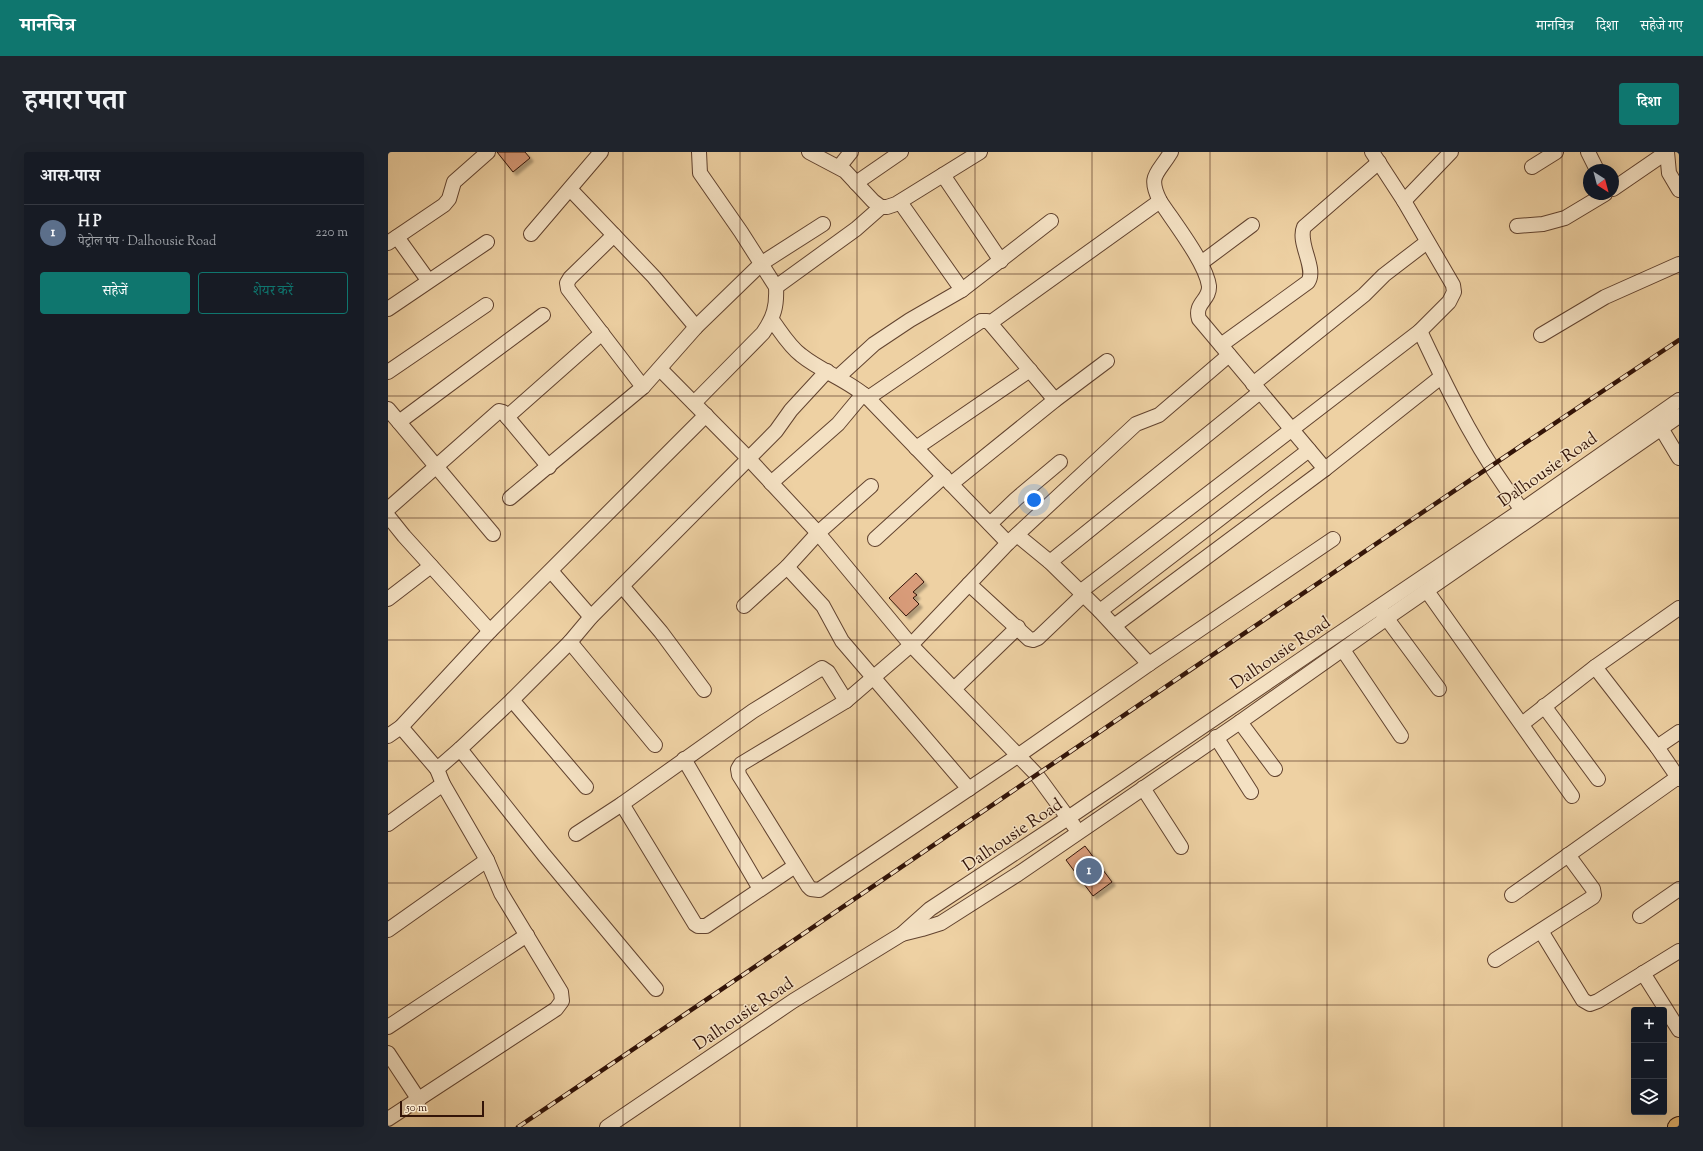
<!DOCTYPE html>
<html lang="hi">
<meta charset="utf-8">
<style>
:root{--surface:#171b24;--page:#20242c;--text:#f1f3f6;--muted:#9ea1a6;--line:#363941;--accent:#0f766e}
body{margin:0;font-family:"Sorts Mill Goudy","Noto Serif Devanagari",serif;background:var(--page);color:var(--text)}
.controls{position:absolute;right:12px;bottom:12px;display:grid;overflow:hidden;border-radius:4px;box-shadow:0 4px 16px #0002}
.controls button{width:36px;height:36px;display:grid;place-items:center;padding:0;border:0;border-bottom:1px solid var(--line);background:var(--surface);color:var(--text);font:20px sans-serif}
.compass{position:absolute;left:1195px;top:12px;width:36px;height:36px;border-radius:50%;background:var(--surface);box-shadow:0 4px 16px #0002;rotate:144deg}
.scale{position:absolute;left:12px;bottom:10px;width:84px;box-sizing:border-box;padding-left:4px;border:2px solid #331408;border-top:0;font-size:11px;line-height:14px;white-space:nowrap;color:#331408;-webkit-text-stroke:3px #f4e1c3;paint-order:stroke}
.you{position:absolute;left:646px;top:348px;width:14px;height:14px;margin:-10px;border:3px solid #fff;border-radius:50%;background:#1a73e8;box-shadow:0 0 0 6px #1a73e833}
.badge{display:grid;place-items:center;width:26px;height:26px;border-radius:50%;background:var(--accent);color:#fff;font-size:13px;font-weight:700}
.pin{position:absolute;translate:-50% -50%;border:2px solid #fff;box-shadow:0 1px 4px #0006}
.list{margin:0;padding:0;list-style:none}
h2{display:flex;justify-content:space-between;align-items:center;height:52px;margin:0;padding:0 16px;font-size:17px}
h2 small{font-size:13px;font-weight:400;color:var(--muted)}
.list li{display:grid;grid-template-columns:26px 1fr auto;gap:12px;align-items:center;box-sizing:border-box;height:56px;padding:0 16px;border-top:1px solid var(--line)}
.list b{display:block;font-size:15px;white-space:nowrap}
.list p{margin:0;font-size:13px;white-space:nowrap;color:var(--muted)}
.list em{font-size:13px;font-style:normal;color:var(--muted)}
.actions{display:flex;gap:8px;padding:12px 16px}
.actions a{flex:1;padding:9px 0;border:1px solid var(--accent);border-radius:4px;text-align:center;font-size:14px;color:var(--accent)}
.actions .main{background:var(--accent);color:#fff}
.icon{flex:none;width:22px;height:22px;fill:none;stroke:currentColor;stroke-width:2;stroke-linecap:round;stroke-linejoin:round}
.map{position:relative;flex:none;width:1291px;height:975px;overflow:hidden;border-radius:4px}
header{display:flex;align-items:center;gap:24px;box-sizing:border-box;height:56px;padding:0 20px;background:var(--accent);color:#fff}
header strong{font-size:19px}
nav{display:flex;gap:22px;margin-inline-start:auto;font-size:14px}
.intro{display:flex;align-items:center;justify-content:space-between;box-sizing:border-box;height:96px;padding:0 24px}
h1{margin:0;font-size:28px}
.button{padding:10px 18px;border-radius:4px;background:var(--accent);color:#fff;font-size:14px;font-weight:700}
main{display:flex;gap:24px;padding:0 24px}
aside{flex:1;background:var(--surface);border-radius:4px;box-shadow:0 4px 16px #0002}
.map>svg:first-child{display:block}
</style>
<header>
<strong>मानचित्र</strong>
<nav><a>मानचित्र</a><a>दिशा</a><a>सहेजे गए</a></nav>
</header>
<div class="intro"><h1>हमारा पता</h1><a class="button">दिशा</a></div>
<main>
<aside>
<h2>आस-पास<small></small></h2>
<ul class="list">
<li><span class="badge" style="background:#5c6f8a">1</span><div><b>H P</b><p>पेट्रोल पंप · Dalhousie Road</p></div><em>220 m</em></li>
</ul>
<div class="actions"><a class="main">सहेजें</a><a>शेयर करें</a></div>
</aside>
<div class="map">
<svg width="1291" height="975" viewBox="0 0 1291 975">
<defs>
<filter id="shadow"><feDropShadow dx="3.5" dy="3.5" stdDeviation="1" flood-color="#0004"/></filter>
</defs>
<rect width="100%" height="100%" fill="#eed1a3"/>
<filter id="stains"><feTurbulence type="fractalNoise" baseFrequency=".005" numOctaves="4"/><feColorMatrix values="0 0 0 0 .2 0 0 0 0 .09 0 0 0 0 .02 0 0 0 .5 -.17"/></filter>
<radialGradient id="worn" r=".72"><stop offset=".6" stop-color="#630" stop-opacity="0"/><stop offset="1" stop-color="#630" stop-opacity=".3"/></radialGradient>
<!-- building -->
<g fill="#d99c7a" stroke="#331408" filter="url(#shadow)">
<path d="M 109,0 L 137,0 L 142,6 L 125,20 Z"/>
<path d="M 528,421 L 536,430 L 525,440 L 529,443 L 525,446 L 531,452 L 518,464 L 501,446 Z"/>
<path d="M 697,694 L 724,730 L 705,744 L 678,708 Z"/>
</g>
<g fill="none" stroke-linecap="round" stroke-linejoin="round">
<defs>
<g id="minor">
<path d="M 421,0 L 457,19 L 485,49 L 493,55 L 499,55 L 508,52 L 592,0"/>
<path d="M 783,0 C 770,22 759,23 772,49 C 785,69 818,111 821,134 C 822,148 806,151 811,167 L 937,317"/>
<path d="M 1200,0 L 1209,18"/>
<path d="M 1279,0 L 1281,21 L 1291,38"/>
<path d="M 451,15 L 463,0"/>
<path d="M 1144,15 L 1168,0"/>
<path d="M 555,23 L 613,109"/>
<path d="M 468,31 L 513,0"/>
<path d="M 182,37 L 266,125 L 308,175"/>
<path d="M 1225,37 L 1279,0"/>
<path d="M 1016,49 L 1063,0"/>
<path d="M 512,50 L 574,138"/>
<path d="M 1129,74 L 1155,72 L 1177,66 L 1217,42"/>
<path d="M 143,82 L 213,0"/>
<path d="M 226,83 L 182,126 L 179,131 L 180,137 L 255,235"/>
<path d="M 9,85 L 40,128"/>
<path d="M 0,91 L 56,53 L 61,47 L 66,30 L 100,0"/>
<path d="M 813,111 L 864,73"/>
<path d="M 388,135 L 468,77 L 493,55"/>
<path d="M 0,157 L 99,90"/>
<path d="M 384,168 C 393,180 401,194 413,203 C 434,220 460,228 480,246 L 620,391"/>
<path d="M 602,171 L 772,49"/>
<path d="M 1032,179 C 1062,243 1094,309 1139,364"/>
<path d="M 1153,183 L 1217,145 L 1291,112"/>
<path d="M 833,193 L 920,130 C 929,116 909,91 916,75 L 991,10"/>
<path d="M 841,203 L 771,263 L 748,272 L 620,391 L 523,493 L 458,549 L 353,612 L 350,617 L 351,623 L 420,734 L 423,737 L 431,738 L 631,603 L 761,512 L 945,387"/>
<path d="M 272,217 L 361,307 L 430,381 L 523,493 L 648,622 L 686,674"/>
<path d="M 0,220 L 98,153"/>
<path d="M 450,225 L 486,192 L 522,168 L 574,138 L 663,69"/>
<path d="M 865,232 L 976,143 L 996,123 L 1039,90"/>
<path d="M 480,246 L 593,169 L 599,169 L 602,171 L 667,248"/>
<path d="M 306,251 L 375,181 C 386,165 389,154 388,135 L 353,80 L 312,21 L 311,0"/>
<path d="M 0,257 L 105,382"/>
<path d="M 119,265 L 214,181"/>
<path d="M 11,270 L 155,163"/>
<path d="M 1273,276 L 1291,306"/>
<path d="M 528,296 L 642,218"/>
<path d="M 383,331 L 450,272 L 475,242"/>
<path d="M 563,332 L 667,248 L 719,209"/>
<path d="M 122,346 L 255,235 L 308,175 L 374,111 L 435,72"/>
<path d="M 0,357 L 111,259 L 115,260 L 161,315"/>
<path d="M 0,364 L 16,384 L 102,479"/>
<path d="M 602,372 L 628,347 L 672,310"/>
<path d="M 629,383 L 662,410 L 712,459 L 761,512"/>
<path d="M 487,387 L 556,324"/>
<path d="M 662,410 L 872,240"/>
<path d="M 399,415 L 435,454 L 454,489 L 581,637"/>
<path d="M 163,419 L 203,465"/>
<path d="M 581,432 L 641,487 L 645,488 L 650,486 L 695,443"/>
<path d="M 234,434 L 273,480 L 316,538"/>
<path d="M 1039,439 L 1184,644"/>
<path d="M 692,440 L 1032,179 L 1061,150 L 1066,140 L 1065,133 L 1016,49 L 984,0"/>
<path d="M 0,447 L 43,414"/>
<path d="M 356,454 L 399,415 L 430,381 L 483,334"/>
<path d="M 712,459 L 921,298"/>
<path d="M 994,460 L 1051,537"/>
<path d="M 726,474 L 937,317 L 1053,225"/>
<path d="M 182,490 L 267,593"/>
<path d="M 955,498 L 1013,584"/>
<path d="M 1207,515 L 1269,595 L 1291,627"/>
<path d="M 566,537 L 630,475"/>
<path d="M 124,548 L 198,635"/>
<path d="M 1156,554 L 1210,627"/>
<path d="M 852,570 L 887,617"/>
<path d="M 1134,572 L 1207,515 L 1291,456"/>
<path d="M 13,575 L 49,617 L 72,597 L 124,548 L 182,490 L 203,465 L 388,279 L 403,258 L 439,219"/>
<path d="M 0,584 L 13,575 L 102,479 L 318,263"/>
<path d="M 828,585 L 863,640"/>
<path d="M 1269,595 L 1291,580"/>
<path d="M 72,597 L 156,703 L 268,837"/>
<path d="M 296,607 L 372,737"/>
<path d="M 755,636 L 793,695"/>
<path d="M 234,652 L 307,772 L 310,774 L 318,774 L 407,714"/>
<path d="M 0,672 L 55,632"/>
<path d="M 188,682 L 234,652 L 365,559 L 434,516 L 440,520 L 458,549"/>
<path d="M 1124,743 L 1290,625"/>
<path d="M 1252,764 L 1291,737"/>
<path d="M 0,778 L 99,708"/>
<path d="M 1153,779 L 1195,848 L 1202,852 L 1210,849 L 1291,799"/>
<path d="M 514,782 L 534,777 L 553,771 L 630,722 L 852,570 L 999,466 L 1291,264"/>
<path d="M 1107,808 L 1205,745 L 1206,743 L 1205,737 L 1180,703"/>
<path d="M 1255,821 L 1291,878"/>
<path d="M 0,875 L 139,783"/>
<path d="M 0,901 L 31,948"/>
<path d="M 0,967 L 168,857 L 174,849 L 173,840 L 113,741 L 99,708 L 55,632 L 49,617"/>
<path d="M 219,975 L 405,849 L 514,782 L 542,757 L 680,666 L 949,483 L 1134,358 L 1291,248"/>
</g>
<path id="major" d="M 1289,975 L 1291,974"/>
</defs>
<!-- minor casing -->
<use href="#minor" stroke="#62432f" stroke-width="16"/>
<!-- major casing -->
<use href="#major" stroke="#331408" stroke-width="20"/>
<!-- minor -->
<use href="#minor" stroke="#f4e1c3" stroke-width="14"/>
<!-- major -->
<use href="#major" stroke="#e7b872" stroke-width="18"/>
<defs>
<path id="rail" d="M 130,975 C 518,714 902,447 1291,188"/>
</defs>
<!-- rail casing -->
<use href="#rail" stroke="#331408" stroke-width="4.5"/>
<!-- rail -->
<use href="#rail" stroke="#f4e1c3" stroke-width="3" stroke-dasharray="9" stroke-linecap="butt"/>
</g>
<!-- grid -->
<path fill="none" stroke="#331408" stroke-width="1" stroke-opacity="0.55" d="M 117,0 L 117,975M 235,0 L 235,975M 352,0 L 352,975M 469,0 L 469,975M 587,0 L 587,975M 704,0 L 704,975M 822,0 L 822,975M 939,0 L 939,975M 1056,0 L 1056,975M 1174,0 L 1174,975M 0,122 L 1291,122M 0,244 L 1291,244M 0,366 L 1291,366M 0,488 L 1291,488M 0,609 L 1291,609M 0,731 L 1291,731M 0,853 L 1291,853"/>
<g text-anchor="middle" stroke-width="3" stroke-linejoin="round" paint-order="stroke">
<!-- street labels -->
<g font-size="17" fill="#331408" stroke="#f4e1c3">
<text transform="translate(1159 317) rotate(-35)" y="6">Dalhousie Road</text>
<text transform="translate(892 500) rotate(-34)" y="6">Dalhousie Road</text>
<text transform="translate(624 682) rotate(-34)" y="6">Dalhousie Road</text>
<text transform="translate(355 861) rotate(-34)" y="6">Dalhousie Road</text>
</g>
</g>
<rect width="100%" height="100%" filter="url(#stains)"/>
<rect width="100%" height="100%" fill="url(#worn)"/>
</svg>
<div class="controls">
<button>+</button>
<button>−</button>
<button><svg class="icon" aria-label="layers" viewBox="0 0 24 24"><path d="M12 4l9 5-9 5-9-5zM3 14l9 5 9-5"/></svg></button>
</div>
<svg class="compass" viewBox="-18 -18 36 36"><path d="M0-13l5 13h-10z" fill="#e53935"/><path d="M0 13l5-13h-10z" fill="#9ea1a6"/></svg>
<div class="scale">50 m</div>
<div class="you"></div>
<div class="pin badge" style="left:701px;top:719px;background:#5c6f8a">1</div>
</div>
</main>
